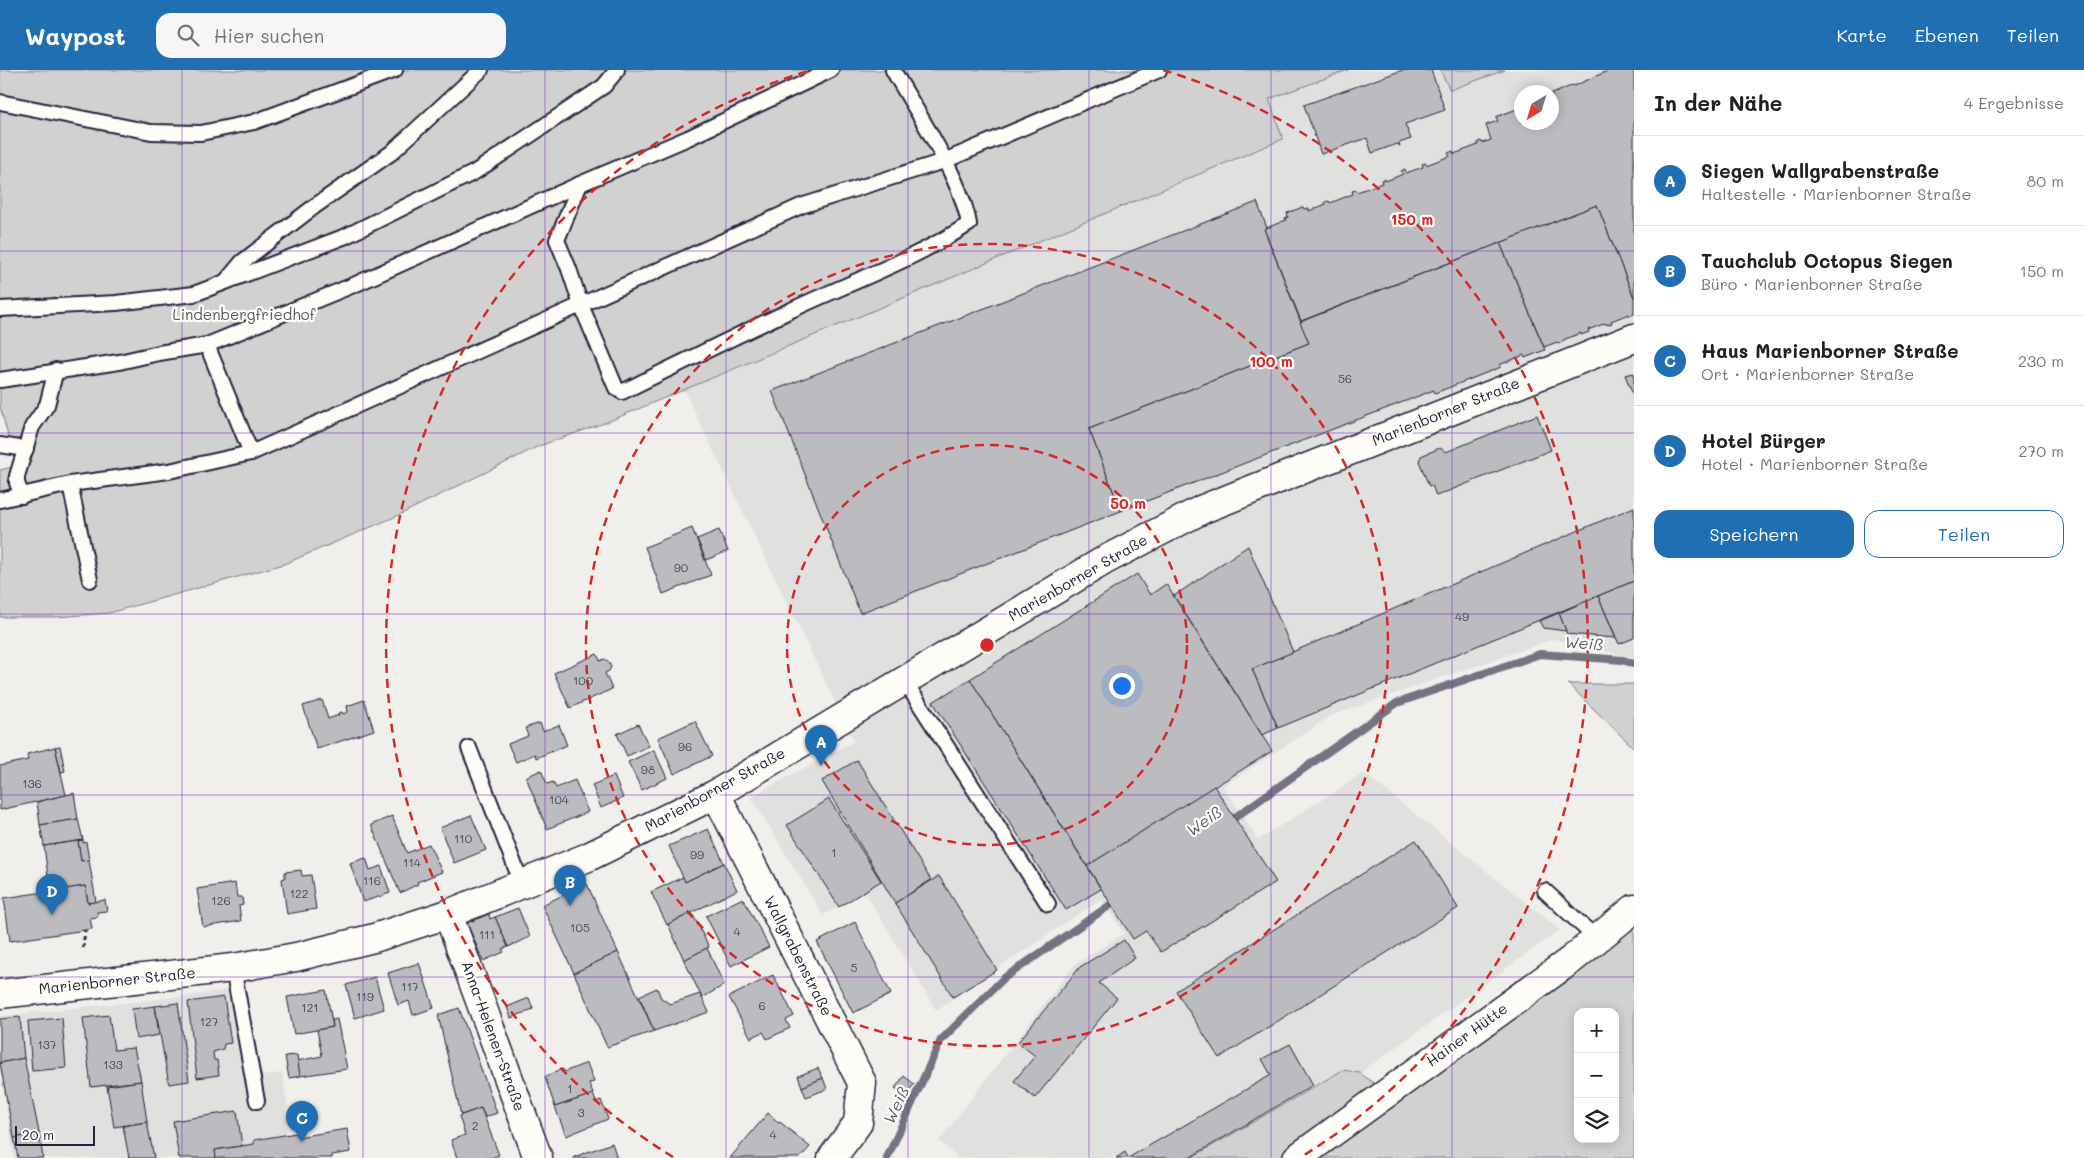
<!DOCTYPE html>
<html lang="de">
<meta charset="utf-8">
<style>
:root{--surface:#fff;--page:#f6f6f6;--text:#202124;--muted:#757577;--line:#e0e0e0;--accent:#1f6fb2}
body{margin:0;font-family:Mali,sans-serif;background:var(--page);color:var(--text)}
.controls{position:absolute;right:15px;bottom:15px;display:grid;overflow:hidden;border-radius:10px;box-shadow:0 2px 12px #0003}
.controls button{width:45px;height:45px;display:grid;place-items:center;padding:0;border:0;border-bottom:1px solid var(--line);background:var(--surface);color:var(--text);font:25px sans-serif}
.compass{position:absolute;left:1514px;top:15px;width:45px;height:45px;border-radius:50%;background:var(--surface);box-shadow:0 2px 12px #0003;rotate:218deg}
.scale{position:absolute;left:15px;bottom:12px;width:80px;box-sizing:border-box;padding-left:5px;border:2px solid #22223b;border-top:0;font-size:14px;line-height:18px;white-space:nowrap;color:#22223b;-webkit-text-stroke:4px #fdfcf7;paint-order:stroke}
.you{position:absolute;left:1121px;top:615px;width:18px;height:18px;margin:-12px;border:4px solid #fff;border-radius:50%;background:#1a73e8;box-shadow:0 0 0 8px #1a73e833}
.badge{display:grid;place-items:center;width:32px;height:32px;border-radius:50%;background:var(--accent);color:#fff;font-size:16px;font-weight:700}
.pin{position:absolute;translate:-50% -41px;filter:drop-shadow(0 1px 2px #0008)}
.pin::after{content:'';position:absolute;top:26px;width:18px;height:15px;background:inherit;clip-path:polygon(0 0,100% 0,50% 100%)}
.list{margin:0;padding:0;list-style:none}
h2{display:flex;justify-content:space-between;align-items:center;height:65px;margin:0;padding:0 20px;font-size:21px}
h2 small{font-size:16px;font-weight:400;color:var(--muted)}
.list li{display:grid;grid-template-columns:32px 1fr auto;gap:15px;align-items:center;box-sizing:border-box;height:90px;padding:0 20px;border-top:1px solid var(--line)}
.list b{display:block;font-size:19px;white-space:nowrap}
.list p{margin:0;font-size:16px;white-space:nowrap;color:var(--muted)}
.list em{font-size:16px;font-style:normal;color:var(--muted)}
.actions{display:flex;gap:10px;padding:15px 20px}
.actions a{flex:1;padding:11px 0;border:1px solid var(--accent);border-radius:15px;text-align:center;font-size:18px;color:var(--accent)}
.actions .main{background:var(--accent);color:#fff}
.icon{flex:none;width:28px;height:28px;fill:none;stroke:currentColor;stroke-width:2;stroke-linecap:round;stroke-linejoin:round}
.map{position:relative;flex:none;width:1634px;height:1088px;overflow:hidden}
header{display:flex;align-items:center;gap:30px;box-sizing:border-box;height:70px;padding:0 25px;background:var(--accent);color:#fff}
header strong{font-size:24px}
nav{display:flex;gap:28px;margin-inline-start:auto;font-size:18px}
.search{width:350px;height:45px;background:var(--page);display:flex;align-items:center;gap:12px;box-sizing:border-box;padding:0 18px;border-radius:15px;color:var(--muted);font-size:19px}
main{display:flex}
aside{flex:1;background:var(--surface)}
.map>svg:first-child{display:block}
</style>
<header>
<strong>Waypost</strong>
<div class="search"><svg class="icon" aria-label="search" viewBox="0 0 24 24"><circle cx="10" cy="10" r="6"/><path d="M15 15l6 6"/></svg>Hier suchen</div>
<nav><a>Karte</a><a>Ebenen</a><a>Teilen</a></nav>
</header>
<main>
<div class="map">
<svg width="1634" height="1088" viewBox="0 0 1634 1088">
<rect width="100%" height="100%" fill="#f0efec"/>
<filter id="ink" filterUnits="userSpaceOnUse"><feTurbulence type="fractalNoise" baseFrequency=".02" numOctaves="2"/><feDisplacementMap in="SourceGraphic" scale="10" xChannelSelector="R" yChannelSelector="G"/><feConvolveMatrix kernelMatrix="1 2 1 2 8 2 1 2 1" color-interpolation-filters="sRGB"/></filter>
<g filter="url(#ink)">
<!-- built -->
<g fill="#e0e0df" fill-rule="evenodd">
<path d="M 1348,0 L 1440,0 L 1450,20 L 1505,0 L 1634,0 L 1634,588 L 1554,569 L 1333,645 L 1223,716 L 1258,770 L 1364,703 L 1560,860 L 1360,1003 L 1343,1000 L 1191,1088 L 958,1088 L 939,1071 L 1074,895 L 1124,863 L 1101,829 L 936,940 L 865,822 L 823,845 L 751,727 L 854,671 L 684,320 L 1283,69 L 1269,29 ZM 1522,22 L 1552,22 L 1552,52 L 1522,52 Z"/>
<path d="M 240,918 L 253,1007 L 282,1003 L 288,1039 L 285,1039 L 286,1057 L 293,1088 L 14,1088 L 0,999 L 0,946 L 178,927 Z"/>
</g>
<!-- green -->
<g fill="#d2d1d1" stroke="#7a7a86" fill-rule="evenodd">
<path d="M 0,0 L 1348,0 L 1269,29 L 1283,69 L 607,352 L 539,376 L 397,446 L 284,494 L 109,543 L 56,547 L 0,547 L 0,400 L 16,396 L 0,336 Z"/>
<path d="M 1440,0 L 1505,0 L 1450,20 Z"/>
<path d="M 1568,614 L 1634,614 L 1634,678 Z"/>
<path d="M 1634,856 L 1634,1088 L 1191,1088 L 1343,1000 L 1360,1003 L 1390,1025 L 1569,910 ZM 1578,942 L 1615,942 L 1615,1069 L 1578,1069 Z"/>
</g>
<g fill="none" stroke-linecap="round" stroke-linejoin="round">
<!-- stream -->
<g stroke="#737381" stroke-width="8">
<path d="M 1227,753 L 1397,633 L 1540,584 L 1623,590 L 1634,594"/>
<path d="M 887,1088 L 941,970 L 1004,908 L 1119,829"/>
</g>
</g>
<!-- building -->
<g fill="#bcbcc0" stroke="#22223b">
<path d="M 1403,0 L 1431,0 L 1445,40 L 1405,54 L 1411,69 L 1399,73 L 1400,76 L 1397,74 L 1372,83 L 1367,68 L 1321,84 L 1304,35 Z"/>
<path d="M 1610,0 L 1634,0 L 1634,228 L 1597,135 L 1301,251 L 1264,159 L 1286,150 L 1285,148 L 1288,147 L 1287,143 L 1303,137 L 1304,139 L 1309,138 L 1309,141 L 1326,134 L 1325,132 L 1329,131 L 1330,133 L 1353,124 L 1352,121 L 1356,120 L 1357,122 L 1382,113 L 1381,110 L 1385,109 L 1386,111 L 1403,104 L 1401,101 L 1405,99 L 1406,103 L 1423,97 L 1422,94 L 1426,93 L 1426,95 L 1450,86 L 1448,83 L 1453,81 L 1454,84 L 1478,75 L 1478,72 L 1481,71 L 1482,73 L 1491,70 L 1486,55 L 1498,51 L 1496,47 L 1522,37 L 1522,52 L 1552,52 L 1552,23 L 1555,22 L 1555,23 L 1573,15 L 1574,16 Z"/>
<path d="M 1257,132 L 1267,158 L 1264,159 L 1309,273 L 1089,359 L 1121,441 L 860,543 L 772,321 Z"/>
<path d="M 1597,135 L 1634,228 L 1634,244 L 1630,246 L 1629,244 L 1611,251 L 1612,253 L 1607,255 L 1606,253 L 1588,260 L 1589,262 L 1581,265 L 1581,263 L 1563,270 L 1564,271 L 1558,274 L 1557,272 L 1544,277 L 1500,173 Z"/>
<path d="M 1500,173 L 1545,280 L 1525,288 L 1524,285 L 1499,295 L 1501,297 L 1435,323 L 1434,320 L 1121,441 L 1089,359 L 1309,273 L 1300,252 Z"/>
<path d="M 1634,303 L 1634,327 L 1625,305 Z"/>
<path d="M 1537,345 L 1551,380 L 1436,426 L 1432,415 L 1429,416 L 1419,391 L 1421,386 L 1440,378 L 1446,382 Z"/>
<path d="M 1634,437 L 1634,511 L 1278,658 L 1252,599 Z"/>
<path d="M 692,458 L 711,505 L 663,524 L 645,477 Z"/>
<path d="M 719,460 L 728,481 L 706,490 L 697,469 Z"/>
<path d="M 1248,476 L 1293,582 L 1252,599 L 1278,658 L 1262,665 L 1174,526 Z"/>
<path d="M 1137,504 L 1150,525 L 1166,514 L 1272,681 L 1087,796 L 970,609 Z"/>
<path d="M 1634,511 L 1634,568 L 1619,574 L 1598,526 Z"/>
<path d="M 1598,526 L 1616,568 L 1567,564 L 1559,543 Z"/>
<path d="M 1559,543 L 1566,561 L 1543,558 L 1539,551 Z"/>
<path d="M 597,584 L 600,591 L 604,589 L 608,591 L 611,597 L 609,601 L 605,603 L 612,619 L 570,638 L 554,603 Z"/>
<path d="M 970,609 L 1101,819 L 1066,840 L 933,632 Z"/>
<path d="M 322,630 L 328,649 L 339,645 L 338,643 L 342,642 L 343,644 L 348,642 L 347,636 L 364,630 L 374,660 L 317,679 L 303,636 Z"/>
<path d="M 695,651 L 712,686 L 674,704 L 658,668 Z"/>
<path d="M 540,653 L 543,661 L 559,655 L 567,675 L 536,688 L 535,684 L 516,692 L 508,674 L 528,666 L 525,658 Z"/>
<path d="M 638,654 L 649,676 L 627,686 L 617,664 Z"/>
<path d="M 60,676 L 65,701 L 61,702 L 55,677 Z"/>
<path d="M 55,677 L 66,725 L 0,740 L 0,696 L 28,690 L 27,684 Z"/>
<path d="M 654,680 L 667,708 L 642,720 L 628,692 Z"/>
<path d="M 857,690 L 931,810 L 895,833 L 822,711 Z"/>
<path d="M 541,700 L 547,714 L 553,712 L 556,718 L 575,710 L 588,742 L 547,759 L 526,707 Z"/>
<path d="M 614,706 L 623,728 L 601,738 L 592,715 Z"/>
<path d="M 1214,716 L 1276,812 L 1161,882 L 1146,861 L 1133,869 L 1087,796 Z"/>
<path d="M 74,723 L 78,749 L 40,755 L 37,732 Z"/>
<path d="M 829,729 L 881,811 L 839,837 L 787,755 Z"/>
<path d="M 471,745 L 486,780 L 454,793 L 440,758 Z"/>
<path d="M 392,746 L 407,783 L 429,774 L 442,802 L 417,812 L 418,814 L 400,823 L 371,755 Z"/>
<path d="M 78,749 L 83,770 L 44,776 L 40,755 Z"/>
<path d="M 708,759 L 724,793 L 685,812 L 669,776 Z"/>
<path d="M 83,770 L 83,773 L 86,772 L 89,790 L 81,791 L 78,771 Z"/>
<path d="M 1416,770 L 1458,838 L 1219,988 L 1176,921 Z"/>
<path d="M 78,771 L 81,791 L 89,790 L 96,832 L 88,833 L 85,816 L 50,822 L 44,776 Z"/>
<path d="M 366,788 L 370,800 L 381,796 L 390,823 L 363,832 L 350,793 Z"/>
<path d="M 724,793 L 737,820 L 667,855 L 651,822 L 683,807 L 685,812 Z"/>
<path d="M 301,800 L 302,806 L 311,805 L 316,839 L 287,844 L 282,809 L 285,808 L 285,802 Z"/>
<path d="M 939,806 L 997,900 L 953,927 L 895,833 Z"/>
<path d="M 235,813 L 237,827 L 242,827 L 243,835 L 239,836 L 241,851 L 203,857 L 197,819 Z"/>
<path d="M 587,814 L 618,882 L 574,903 L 542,835 Z"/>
<path d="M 85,816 L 88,833 L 105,830 L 107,841 L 97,842 L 98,847 L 90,848 L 92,859 L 10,871 L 4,828 Z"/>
<path d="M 743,828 L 769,877 L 731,896 L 706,846 Z"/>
<path d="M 518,838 L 530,867 L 508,877 L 495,847 Z"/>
<path d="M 692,843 L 709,877 L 684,890 L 668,854 Z"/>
<path d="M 489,844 L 490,849 L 495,847 L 508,877 L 502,879 L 504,882 L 483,891 L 467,853 Z"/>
<path d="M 855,852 L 891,924 L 853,943 L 817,872 Z"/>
<path d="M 1124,870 L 1135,888 L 1099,913 L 1117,928 L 1035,1028 L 1014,1011 L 1035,986 L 1018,972 L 1080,897 Z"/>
<path d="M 707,878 L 724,915 L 702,928 L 684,890 Z"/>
<path d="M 618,882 L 654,961 L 607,977 L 574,903 Z"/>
<path d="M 419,893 L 434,938 L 413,945 L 409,931 L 398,935 L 388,903 Z"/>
<path d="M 773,905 L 794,946 L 786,950 L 790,958 L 767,969 L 763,962 L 751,968 L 729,927 Z"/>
<path d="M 375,907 L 384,939 L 355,948 L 346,915 Z"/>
<path d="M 657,918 L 661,928 L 670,934 L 700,924 L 709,942 L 654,961 L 639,926 Z"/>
<path d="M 326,920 L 333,957 L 294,964 L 287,927 Z"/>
<path d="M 224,927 L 231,973 L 224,974 L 223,979 L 213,982 L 214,990 L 217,990 L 219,1005 L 197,1008 L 188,932 Z"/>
<path d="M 529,928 L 533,939 L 511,948 L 507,937 Z"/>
<path d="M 178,933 L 189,1011 L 169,1014 L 155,936 Z"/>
<path d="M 155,936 L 159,965 L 136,969 L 132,939 Z"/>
<path d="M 459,938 L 497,1043 L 485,1047 L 481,1038 L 461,1045 L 438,945 Z"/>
<path d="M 109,945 L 114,980 L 134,978 L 141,1011 L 91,1017 L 83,948 Z"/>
<path d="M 20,947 L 24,988 L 0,993 L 0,949 Z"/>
<path d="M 62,948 L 66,998 L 32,1001 L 28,951 Z"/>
<path d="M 337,949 L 347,999 L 300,1006 L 297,991 L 322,986 L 317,960 L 333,957 L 332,950 Z"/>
<path d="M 1290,974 L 1313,1015 L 1189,1088 L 1116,1088 L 1125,1082 L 1128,1088 L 1271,1005 L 1262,989 Z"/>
<path d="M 297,985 L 300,1006 L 289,1008 L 285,986 Z"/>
<path d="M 24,988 L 39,1063 L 14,1068 L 0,993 Z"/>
<path d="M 587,993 L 594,1012 L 589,1013 L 593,1024 L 555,1037 L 545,1007 L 556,1001 L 563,999 L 564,1002 Z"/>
<path d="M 818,998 L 823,1008 L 802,1017 L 798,1006 Z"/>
<path d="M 904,1006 L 914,1014 L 906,1025 L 895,1018 Z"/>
<path d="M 823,1008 L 827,1019 L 806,1027 L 802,1017 Z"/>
<path d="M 141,1011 L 147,1052 L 114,1057 L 107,1016 Z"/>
<path d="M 593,1024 L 596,1032 L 601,1030 L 608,1049 L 566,1066 L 555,1037 Z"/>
<path d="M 481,1038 L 499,1085 L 491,1088 L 457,1088 L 451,1070 L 465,1065 L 459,1046 Z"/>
<path d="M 237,1041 L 242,1076 L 215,1080 L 216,1088 L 179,1088 L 173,1051 Z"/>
<path d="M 768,1043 L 779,1053 L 780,1052 L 810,1077 L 800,1088 L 730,1088 Z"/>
<path d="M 147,1052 L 154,1088 L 129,1088 L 123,1056 Z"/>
<path d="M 347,1059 L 351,1082 L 332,1085 L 332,1088 L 216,1088 L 215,1080 L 254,1074 L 254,1070 L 296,1063 L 297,1067 Z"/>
<path d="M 39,1063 L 43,1088 L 18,1088 L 14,1068 Z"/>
<path d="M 612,1073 L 617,1088 L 574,1088 L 574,1087 Z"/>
</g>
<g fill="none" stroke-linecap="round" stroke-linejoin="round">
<defs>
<g id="lane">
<path d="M 0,32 L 151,62 L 201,63 L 254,52 L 395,0"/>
<path d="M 580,114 L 557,170 L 569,199 L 581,235 L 616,318 L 622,322 C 677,295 732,268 787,242 C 848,213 912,191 969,154 C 961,107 917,43 893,0"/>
<path d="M 226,211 L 242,192 L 315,136 L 391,83 L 481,0"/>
<path d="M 0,239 L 116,233 L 194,224 L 346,166 L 475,102 L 604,16 L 617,0"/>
<path d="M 207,275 L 251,383"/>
<path d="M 0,310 L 119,292 L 159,283 L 207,275 L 356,214 L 580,114 L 688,68 L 831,0"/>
<path d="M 0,375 L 26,379"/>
<path d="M 70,414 L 90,510"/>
<path d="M 22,426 L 17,413 L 17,406 L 32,357 L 47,335 L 56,300"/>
<path d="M 0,430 L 70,414 L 169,401 L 251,383 L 801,136 L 944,91 L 1159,0"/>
<path d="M 904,610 L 1048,834"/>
<path d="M 469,678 L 522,814"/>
<path d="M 1545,821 L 1597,869"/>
<path d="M 233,898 L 257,1031"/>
</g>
<g id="street">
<path d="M 716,724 L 862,1013 L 858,1053 L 832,1088"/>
<path d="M 448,844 L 538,1088"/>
</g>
<g id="secondary">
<path d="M 0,924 L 233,898 L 296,887 L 374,868 L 448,844 L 522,814 L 588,787 L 716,724 L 1105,490 L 1203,439 L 1634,268"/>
<path d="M 1297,1088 L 1571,890 L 1634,839"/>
</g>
</defs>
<!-- lane casing -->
<use href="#lane" stroke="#22223b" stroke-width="18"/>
<!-- street casing -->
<use href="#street" stroke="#22223b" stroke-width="31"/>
<!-- secondary casing -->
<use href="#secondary" stroke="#22223b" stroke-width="31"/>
<!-- path -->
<path stroke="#22223b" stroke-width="3" stroke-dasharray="4 4" stroke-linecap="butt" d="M 83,878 L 85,860"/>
<!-- lane -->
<use href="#lane" stroke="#fdfcf7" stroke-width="14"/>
<!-- street -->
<use href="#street" stroke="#fdfcf7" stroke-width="28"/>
<!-- secondary -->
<use href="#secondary" stroke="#fdfcf7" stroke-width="28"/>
</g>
</g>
<!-- grid -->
<path fill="none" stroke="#7b2cbf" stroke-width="1" stroke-opacity="0.55" d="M 182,0 L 182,1088M 363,0 L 363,1088M 545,0 L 545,1088M 726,0 L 726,1088M 908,0 L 908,1088M 1089,0 L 1089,1088M 1271,0 L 1271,1088M 1452,0 L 1452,1088M 0,181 L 1634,181M 0,363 L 1634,363M 0,544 L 1634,544M 0,725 L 1634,725M 0,907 L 1634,907"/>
<!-- distance rings -->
<g fill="none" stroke="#d62828" stroke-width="2.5" stroke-dasharray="9 6">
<circle cx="987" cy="575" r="200"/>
<circle cx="987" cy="575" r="401"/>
<path d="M673 1087A601 601 0 0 1 811 0M1163 0A601 601 0 0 1 1301 1087"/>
</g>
<g text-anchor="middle" stroke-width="4.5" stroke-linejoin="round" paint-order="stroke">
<!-- number labels -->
<g font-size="12" fill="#48485c">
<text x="1345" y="313">56</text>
<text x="681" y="502">90</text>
<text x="1462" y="551">49</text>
<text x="583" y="615">100</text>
<text x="685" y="681">96</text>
<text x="648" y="704">98</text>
<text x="32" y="718">136</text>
<text x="559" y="734">104</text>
<text x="463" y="773">110</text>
<text x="834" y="787">1</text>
<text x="697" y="789">99</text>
<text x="412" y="797">114</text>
<text x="372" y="815">116</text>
<text x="299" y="828">122</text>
<text x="221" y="835">126</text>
<text x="580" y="862">105</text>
<text x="737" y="866">4</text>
<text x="487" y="869">111</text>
<text x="854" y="902">5</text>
<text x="410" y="921">117</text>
<text x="365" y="931">119</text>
<text x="762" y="940">6</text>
<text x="310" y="942">121</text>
<text x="209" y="956">127</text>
<text x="47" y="979">137</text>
<text x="113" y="999">133</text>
<text x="570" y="1023">1</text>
<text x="581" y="1047">3</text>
<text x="475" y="1060">2</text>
<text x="773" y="1069">4</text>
</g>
<!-- park labels -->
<g font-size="15" fill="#575768" stroke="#fdfcf7">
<text x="244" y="250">Lindenbergfriedhof</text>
</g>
<!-- street labels -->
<g font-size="15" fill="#22223b" stroke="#fdfcf7">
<text transform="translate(1446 342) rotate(-22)" y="5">Marienborner Straße</text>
<text transform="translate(1078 508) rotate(-30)" y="5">Marienborner Straße</text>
<text transform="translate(715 720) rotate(-29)" y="5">Marienborner Straße</text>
<text transform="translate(798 886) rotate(63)" y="5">Wallgrabenstraße</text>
<text transform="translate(117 911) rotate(-6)" y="5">Marienborner Straße</text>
<text transform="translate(1467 965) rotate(-36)" y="5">Hainer Hütte</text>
<text transform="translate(493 966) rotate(70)" y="5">Anna-Helenen-Straße</text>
</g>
<!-- water labels -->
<g font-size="16" font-style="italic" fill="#58586a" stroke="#fdfcf7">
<text transform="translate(1584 573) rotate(4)" y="6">Weiß</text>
<text transform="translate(1204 751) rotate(-35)" y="6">Weiß</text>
<text transform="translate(896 1035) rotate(-65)" y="6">Weiß</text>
</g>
</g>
<circle cx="987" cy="575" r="8" fill="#d62828" stroke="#fdfcf7" stroke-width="2.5"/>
<g font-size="15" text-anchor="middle" font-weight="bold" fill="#d62828" stroke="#fdfcf7" stroke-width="4.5" stroke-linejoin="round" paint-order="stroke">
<text x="1412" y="155">150 m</text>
<text x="1271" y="297">100 m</text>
<text x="1128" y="439">50 m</text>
</g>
</svg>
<div class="controls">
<button>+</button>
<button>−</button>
<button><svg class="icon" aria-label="layers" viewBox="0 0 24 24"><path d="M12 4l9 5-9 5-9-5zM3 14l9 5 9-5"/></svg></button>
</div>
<svg class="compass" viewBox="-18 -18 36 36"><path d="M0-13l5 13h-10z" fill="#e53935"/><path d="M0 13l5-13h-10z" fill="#757577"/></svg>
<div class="scale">20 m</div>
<div class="you"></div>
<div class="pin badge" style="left:821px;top:696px">A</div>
<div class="pin badge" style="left:570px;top:836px">B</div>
<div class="pin badge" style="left:302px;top:1072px">C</div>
<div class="pin badge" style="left:52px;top:845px">D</div>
</div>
<aside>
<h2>In der Nähe<small>4 Ergebnisse</small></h2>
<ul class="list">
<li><span class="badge">A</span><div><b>Siegen Wallgrabenstraße</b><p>Haltestelle · Marienborner Straße</p></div><em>80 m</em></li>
<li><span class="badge">B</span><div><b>Tauchclub Octopus Siegen</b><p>Büro · Marienborner Straße</p></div><em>150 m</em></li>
<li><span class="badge">C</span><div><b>Haus Marienborner Straße</b><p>Ort · Marienborner Straße</p></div><em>230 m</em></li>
<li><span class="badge">D</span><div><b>Hotel Bürger</b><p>Hotel · Marienborner Straße</p></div><em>270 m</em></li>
</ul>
<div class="actions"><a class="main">Speichern</a><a>Teilen</a></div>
</aside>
</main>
